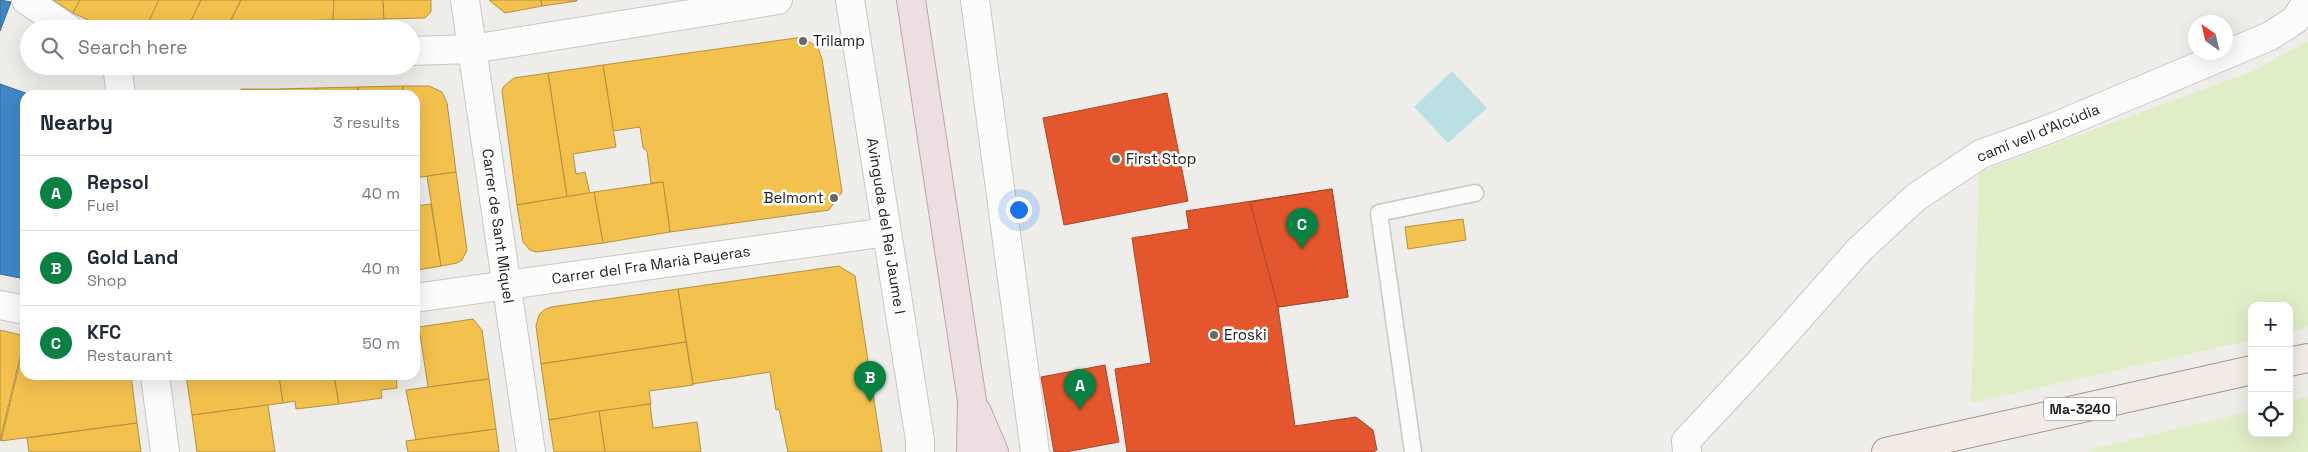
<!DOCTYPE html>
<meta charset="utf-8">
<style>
:root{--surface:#fff;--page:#f2f2f3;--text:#1f2937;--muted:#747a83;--line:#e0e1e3;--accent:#0b8043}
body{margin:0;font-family:"Space Grotesk",sans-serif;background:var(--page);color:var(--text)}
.controls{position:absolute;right:15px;bottom:15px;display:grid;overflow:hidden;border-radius:10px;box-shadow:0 5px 20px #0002}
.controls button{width:45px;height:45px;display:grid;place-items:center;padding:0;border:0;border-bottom:1px solid var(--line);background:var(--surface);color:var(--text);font:25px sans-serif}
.compass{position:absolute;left:2188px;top:15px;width:45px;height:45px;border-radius:50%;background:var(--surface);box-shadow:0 5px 20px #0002;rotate:326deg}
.you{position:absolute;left:1018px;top:209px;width:18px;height:18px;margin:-12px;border:4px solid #fff;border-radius:50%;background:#1a73e8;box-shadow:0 0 0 8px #1a73e833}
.badge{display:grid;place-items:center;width:32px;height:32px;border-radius:50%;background:var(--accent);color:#fff;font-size:16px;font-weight:700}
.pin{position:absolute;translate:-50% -41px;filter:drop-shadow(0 1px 2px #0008)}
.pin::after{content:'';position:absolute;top:26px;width:18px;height:15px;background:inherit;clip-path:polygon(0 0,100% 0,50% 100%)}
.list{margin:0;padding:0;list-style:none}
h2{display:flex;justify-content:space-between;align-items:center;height:65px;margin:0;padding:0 20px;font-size:21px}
h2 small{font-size:16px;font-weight:400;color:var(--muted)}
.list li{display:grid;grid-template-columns:32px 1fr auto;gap:15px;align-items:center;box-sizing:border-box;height:75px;padding:0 20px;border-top:1px solid var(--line)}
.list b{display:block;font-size:19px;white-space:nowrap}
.list p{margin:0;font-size:16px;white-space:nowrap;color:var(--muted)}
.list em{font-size:16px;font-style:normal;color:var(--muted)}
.icon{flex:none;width:28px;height:28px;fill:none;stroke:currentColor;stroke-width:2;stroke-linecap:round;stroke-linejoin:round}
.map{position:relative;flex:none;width:2308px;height:452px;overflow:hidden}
.search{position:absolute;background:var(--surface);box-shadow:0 5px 20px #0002;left:20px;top:20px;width:400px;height:55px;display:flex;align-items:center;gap:12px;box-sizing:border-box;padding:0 18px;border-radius:28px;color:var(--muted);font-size:19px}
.panel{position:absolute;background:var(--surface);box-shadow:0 5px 20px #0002;left:20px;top:90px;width:400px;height:290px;border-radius:15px}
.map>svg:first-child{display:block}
</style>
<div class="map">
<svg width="2308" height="452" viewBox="0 0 2308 452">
<rect width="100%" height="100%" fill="#efedea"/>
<!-- grass -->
<g fill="#e0eec7">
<path d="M 2308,41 L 2308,327 L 2289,332 L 2289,306 L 2252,306 L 2252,340 L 1971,403 L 1979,172 L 2253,71 Z"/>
<path d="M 2308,397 L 2308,452 L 2099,452 L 2086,450 L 2252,411 L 2252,433 L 2289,433 L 2289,402 Z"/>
</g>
<!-- water -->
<path fill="#bbe0e4" d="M 1452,71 L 1487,108 L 1448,143 L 1414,107 Z"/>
<!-- homes -->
<g fill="#f2c14e" stroke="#b39140">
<path d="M 53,0 L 80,0 L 73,13 Z"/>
<path d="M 80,0 L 159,0 L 148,23 L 105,24 L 90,21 L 73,13 Z"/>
<path d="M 159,0 L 201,0 L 190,23 L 148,23 Z"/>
<path d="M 201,0 L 241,0 L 229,23 L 190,23 Z"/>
<path d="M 241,0 L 334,0 L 333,20 L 230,22 Z"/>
<path d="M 334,0 L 383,0 L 384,19 L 333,20 Z"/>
<path d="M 383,0 L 431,0 L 431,12 L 425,18 L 384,19 Z"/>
<path d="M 489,0 L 541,0 L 542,6 L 505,13 Z"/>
<path d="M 541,0 L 577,0 L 577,1 L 542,6 Z"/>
<path d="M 803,37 L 818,48 L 822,59 L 842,192 L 829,210 L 670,232 L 663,182 L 651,183 L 647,151 L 643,148 L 640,127 L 613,131 L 603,65 Z"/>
<path d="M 603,65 L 616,147 L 573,154 L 576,174 L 585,172 L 590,194 L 567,197 L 548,73 Z"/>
<path d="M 548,73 L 567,197 L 517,205 L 502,91 L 504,86 L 514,78 Z"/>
<path d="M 403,86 L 403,95 L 358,95 L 358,87 Z"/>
<path d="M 403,86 L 429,86 L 442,92 L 447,103 L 456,172 L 415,178 L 415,95 L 403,95 Z"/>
<path d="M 358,87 L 358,95 L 316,95 L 316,88 Z"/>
<path d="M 316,88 L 316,95 L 278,95 L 277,89 Z"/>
<path d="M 241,89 L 277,89 L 278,95 L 241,95 Z"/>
<path d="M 456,172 L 467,250 L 462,260 L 457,263 L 441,266 L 427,176 Z"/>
<path d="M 663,182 L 670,232 L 603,243 L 594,192 Z"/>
<path d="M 594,192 L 603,243 L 536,252 L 530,250 L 523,242 L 517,205 Z"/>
<path d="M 431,204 L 441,266 L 418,270 L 415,251 L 415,206 Z"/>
<path d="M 1463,219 L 1466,240 L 1408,249 L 1405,227 Z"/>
<path d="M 839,266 L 855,276 L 882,452 L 788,452 L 779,409 L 776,410 L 770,372 L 693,384 L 678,289 Z"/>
<path d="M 678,289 L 686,342 L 541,364 L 536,326 L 539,315 L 544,310 L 551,307 Z"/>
<path d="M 473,319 L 482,330 L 489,379 L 428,387 L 419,327 Z"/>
<path d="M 0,330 L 25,336 L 0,441 Z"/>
<path d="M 25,341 L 25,375 L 131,375 L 137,423 L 1,441 Z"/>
<path d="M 686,342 L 693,385 L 649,391 L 651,404 L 549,420 L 541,364 Z"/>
<path d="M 186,375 L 279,375 L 283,403 L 192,415 Z"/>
<path d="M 279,375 L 334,375 L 339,404 L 296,409 L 295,401 L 283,403 Z"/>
<path d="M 334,375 L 396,375 L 397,388 L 381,390 L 382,398 L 339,404 Z"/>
<path d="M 489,379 L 496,429 L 416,440 L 406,390 Z"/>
<path d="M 650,404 L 653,428 L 697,422 L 701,452 L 605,452 L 599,411 Z"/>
<path d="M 268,405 L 275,452 L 197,452 L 192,415 Z"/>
<path d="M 599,411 L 605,452 L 554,452 L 549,420 Z"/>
<path d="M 137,423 L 141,452 L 29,452 L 27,438 Z"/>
<path d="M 496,429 L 499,452 L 408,452 L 406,441 Z"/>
</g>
<!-- shops -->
<g fill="#e4572e" stroke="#aa472a">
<path d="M 1167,93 L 1188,201 L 1064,225 L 1043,118 Z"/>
<path d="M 1332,189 L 1348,297 L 1278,307 L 1295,426 L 1356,417 L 1373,430 L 1377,450 L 1374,452 L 1127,452 L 1115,369 L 1151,363 L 1132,238 L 1189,229 L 1186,211 Z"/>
<path d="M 1332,189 L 1348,297 L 1278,307 L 1250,202 Z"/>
<path d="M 1105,365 L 1119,442 L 1066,452 L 1054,452 L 1041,377 Z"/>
</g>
<!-- schools -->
<g fill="#3f88c5" stroke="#366994">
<path d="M 0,0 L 11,2 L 0,31 Z"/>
<path d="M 0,84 L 31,95 L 25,95 L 25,279 L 0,274 Z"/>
</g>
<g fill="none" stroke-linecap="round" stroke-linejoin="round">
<defs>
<path id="lane" d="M 1413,452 L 1379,213 L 1475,193"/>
<g id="street">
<path d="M 26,0 L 69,29"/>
<path d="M 465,0 L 531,452"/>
<path d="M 850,0 L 920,440 L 920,452"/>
<path d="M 975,0 L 1035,452"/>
<path d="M 411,51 L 472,49 L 778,0"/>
<path d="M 117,66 L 121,95"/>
<path d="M 415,298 L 887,232"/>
<path d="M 0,305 L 25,310"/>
<path d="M 155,375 L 165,452"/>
<path d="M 1687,452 L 1686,441 L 1758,364 L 1859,250 L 1916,197 L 1981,154 L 2052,128 L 2270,36 L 2295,20 L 2308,0"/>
</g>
<g id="primary">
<path d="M 2289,362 L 2308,358"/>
<path d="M 1886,452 L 2252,370"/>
</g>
<g id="highway">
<path d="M 911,0 L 972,401 L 971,452"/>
<path d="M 977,412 L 994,452"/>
</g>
</defs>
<!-- lane casing -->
<use href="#lane" stroke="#c8c7c6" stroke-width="19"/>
<!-- street casing -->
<use href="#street" stroke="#c8c7c6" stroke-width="30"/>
<!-- primary casing -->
<use href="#primary" stroke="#a69785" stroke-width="30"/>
<!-- highway casing -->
<use href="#highway" stroke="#c69faf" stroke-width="30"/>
<!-- lane -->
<use href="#lane" stroke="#fdfcfc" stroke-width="16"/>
<!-- street -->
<use href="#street" stroke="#fdfcfc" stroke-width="28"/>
<!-- primary -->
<use href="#primary" stroke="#f2ebe6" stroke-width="28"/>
<!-- highway -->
<use href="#highway" stroke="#ecdfe2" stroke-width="28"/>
</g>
<!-- markers -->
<g fill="#696867" stroke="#fff" stroke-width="2">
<circle cx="803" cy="41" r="5"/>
<circle cx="1116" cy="159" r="5"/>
<circle cx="834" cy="198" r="5"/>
<circle cx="1214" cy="335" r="5"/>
</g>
<g text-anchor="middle" stroke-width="5" stroke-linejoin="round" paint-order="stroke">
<!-- shield labels -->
<rect fill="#fff" stroke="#646464" stroke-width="1" x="2044" y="397.5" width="72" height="23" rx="4"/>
<g font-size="14" font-weight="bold" fill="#212121">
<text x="2080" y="414">Ma-3240</text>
</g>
<!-- poi labels -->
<g font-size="15" fill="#212121" stroke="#fff" text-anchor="start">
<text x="813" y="46">Trilamp</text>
<text x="1126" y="164">First Stop</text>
<text x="824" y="203" text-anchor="end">Belmont</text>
<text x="1224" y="340">Eroski</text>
</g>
<!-- street labels -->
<g font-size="15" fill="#212121" stroke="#fff">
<text transform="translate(2038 133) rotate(-22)" y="5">camí vell d'Alcúdia</text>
<text transform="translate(498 226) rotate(82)" y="5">Carrer de Sant Miquel</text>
<text transform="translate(886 226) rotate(81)" y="5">Avinguda del Rei Jaume I</text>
<text transform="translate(651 265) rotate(-8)" y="5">Carrer del Fra Marià Payeras</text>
</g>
</g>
</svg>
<div class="controls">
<button>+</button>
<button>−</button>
<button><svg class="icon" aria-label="locate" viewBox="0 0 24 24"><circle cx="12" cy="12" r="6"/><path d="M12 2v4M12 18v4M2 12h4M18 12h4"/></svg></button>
</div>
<svg class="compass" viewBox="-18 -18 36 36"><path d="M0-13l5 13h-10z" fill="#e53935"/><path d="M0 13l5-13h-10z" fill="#747a83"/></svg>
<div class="you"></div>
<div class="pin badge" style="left:1080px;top:410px">A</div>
<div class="pin badge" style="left:870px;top:402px">B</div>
<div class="pin badge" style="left:1302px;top:249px">C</div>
<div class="search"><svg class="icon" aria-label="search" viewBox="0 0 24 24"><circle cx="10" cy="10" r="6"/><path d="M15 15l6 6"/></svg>Search here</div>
<section class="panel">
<h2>Nearby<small>3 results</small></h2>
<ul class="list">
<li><span class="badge">A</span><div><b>Repsol</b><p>Fuel</p></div><em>40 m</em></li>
<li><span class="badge">B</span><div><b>Gold Land</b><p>Shop</p></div><em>40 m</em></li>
<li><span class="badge">C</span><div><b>KFC</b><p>Restaurant</p></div><em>50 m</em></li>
</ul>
</section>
</div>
